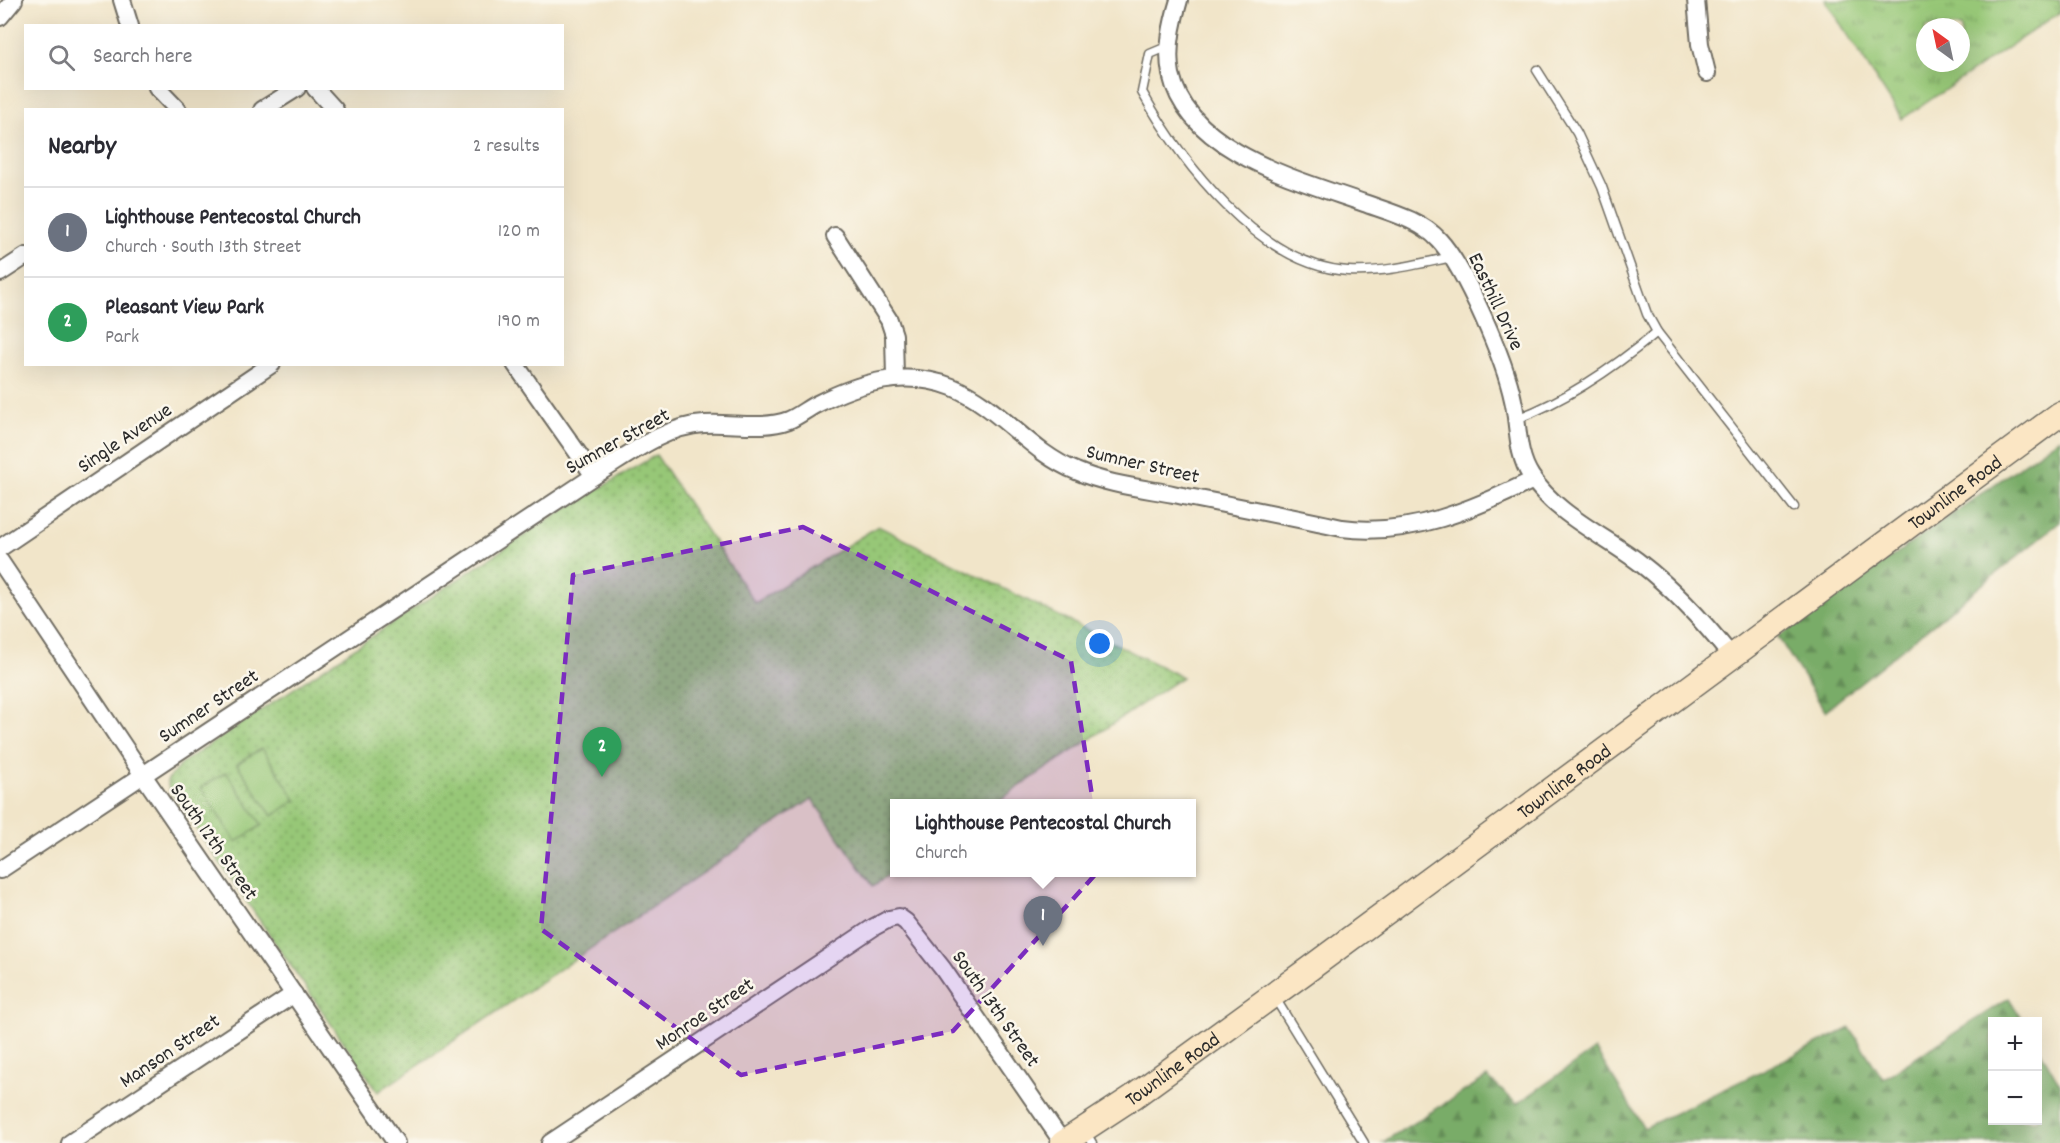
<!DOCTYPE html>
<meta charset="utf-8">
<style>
:root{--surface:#fff;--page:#f2f2f3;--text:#2b2b33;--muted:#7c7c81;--line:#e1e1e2;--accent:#1f6fb2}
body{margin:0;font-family:Dekko,sans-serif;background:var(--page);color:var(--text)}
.controls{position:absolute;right:18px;bottom:18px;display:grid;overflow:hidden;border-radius:0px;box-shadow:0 6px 24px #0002}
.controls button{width:54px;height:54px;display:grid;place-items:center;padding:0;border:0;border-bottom:2px solid var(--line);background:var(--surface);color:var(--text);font:30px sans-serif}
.compass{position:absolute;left:1916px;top:18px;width:54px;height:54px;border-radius:50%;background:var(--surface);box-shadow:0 6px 24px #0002;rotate:327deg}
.you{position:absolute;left:1100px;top:644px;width:21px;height:21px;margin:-15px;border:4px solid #fff;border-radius:50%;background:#1a73e8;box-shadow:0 0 0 9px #1a73e833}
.badge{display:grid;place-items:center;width:39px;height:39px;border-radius:50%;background:var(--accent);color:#fff;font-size:20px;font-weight:700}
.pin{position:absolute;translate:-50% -50px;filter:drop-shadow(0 2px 3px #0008)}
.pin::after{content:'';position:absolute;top:32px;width:21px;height:18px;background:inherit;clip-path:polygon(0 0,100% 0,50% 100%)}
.popup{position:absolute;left:890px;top:799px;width:306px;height:78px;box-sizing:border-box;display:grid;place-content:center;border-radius:0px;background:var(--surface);filter:drop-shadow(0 2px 4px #0005);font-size:20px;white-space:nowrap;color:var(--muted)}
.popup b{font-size:22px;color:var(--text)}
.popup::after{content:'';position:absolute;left:50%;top:100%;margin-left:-12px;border:12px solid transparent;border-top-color:var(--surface)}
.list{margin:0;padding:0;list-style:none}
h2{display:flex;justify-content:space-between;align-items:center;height:78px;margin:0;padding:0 24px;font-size:26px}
h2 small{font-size:20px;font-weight:400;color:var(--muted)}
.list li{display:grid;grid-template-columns:39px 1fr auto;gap:18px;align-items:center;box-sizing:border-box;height:90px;padding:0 24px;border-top:2px solid var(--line)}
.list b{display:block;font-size:22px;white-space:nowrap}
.list p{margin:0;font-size:20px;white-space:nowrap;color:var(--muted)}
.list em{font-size:20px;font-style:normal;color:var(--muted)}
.icon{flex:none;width:33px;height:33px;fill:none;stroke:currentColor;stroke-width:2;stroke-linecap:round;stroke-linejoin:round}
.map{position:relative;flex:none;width:2060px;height:1143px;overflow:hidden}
.search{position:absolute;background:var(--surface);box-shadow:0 6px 24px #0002;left:24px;top:24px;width:540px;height:66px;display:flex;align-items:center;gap:15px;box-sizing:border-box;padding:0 21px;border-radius:0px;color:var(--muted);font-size:22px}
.panel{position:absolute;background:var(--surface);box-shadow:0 6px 24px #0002;left:24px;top:108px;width:540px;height:258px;border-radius:0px}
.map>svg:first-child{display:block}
</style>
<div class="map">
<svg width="2060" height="1143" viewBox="0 0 2060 1143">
<defs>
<pattern id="grass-tufts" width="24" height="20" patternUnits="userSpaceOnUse" patternTransform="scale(1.5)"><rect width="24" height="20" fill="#97c777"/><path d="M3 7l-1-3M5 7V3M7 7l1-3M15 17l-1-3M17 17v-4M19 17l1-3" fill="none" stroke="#7ba262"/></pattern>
<pattern id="forest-firs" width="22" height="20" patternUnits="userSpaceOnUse" patternTransform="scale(1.5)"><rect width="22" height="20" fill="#79ac68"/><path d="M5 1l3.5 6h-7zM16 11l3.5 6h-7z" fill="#638c56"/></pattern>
<pattern id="park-dots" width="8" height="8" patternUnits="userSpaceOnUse" patternTransform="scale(1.5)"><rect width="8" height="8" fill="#97c777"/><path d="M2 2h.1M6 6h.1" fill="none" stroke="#7ba262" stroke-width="1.8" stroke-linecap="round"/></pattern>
</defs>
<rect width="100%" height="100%" fill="#fbf7ec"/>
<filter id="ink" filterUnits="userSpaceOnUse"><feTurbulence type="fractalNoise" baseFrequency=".0167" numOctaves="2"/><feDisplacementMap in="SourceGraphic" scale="12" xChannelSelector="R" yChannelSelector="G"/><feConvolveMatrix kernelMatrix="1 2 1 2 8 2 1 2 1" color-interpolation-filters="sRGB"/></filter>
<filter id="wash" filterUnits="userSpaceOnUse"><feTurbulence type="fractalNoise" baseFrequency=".008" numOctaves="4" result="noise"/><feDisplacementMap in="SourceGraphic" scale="24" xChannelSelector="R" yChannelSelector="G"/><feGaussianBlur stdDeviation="1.35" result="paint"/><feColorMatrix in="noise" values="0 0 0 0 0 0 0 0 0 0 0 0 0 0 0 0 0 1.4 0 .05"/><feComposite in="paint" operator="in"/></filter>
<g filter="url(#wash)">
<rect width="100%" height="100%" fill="#f1e5c9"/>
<!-- grass -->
<path fill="url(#grass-tufts)" stroke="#617951" stroke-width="1.5" fill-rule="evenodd" d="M 1825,0 L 2060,0 L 2060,12 L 1902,119 ZM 1925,27 L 1961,27 L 1961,63 L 1925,63 Z"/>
<!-- forest -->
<g fill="url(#forest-firs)" stroke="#526c4a" stroke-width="1.5">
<path d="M 2060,438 L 2060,522 L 1825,711 L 1778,637 Z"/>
<path d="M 2009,998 L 2023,1021 L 1992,1022 L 1992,1120 L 2038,1120 L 2038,1046 L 2060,1085 L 2060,1143 L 1383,1142 L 1487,1077 L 1517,1104 L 1595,1049 L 1644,1128 L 1850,1028 L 1883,1079 Z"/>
</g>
<!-- park -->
<path fill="url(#park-dots)" stroke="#617951" stroke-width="1.5" d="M 656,455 L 755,603 L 878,526 L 1182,677 L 995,803 L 894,804 L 894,872 L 873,886 L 812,799 L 378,1092 L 169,789 L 167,781 L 182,763 L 550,518 Z"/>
<!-- pitch -->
<g fill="#97c777" stroke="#617951" stroke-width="1.5">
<path d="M 262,748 L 296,800 L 272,816 L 237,764 Z"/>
<path d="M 226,772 L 262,825 L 236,842 L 201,788 Z"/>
</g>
</g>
<g filter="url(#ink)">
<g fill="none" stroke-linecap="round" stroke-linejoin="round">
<defs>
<g id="lane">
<path d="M 1169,46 L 1150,54 L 1142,92 C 1181,162 1260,266 1348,271 C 1384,273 1418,264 1452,257"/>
<path d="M 1537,70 L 1577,133 L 1602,187 L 1647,314 L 1657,332 L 1794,507"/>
<path d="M 1516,419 C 1567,400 1615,367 1657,332"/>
<path d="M 1275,998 L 1364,1143"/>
<path d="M 1084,1130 L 1092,1143"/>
</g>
<g id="street">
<path d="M 122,0 L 130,26"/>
<path d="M 1179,0 C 1172,23 1166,49 1171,74 C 1188,152 1299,180 1364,203 C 1389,212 1421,220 1439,240 C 1465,268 1505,361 1513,400 C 1519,425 1516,453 1531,476 C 1555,514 1605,536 1640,563 C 1675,590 1704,622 1731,656"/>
<path d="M 1696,0 L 1700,44 L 1707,73"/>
<path d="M 0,17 L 14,0"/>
<path d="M 157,88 L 178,110"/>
<path d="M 315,88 L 335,110"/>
<path d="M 262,110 L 297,88"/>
<path d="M 835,236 L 889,320 L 894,335 L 895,378"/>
<path d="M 0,273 L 26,256"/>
<path d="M 515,364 L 594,476"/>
<path d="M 0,548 L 272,364"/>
<path d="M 0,561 L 143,775 L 396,1143"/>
<path d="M 0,870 L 594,476 C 627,456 664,426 704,424 C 732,422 762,430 789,420 C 799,416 808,408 817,404 C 860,382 905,369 952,387 C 999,406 1029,452 1076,471 C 1106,484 1141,488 1173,494 C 1229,505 1286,516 1342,528 C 1410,537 1474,509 1533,480"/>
<path d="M 70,1143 L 294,994"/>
<path d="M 550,1143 L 874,927 L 889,919 L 899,917 L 906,922 L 943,969 L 1063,1143"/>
</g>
<g id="secondary">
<path id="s1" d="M 1063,1143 L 1133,1097 L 1309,969 L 2060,414"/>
</g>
</defs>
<!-- lane casing -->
<use href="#lane" stroke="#706c62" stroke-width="11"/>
<!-- street casing -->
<use href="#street" stroke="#706c62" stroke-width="20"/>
<!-- secondary casing -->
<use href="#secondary" stroke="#706c62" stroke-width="27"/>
<!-- lane -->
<use href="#lane" stroke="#fff" stroke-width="8"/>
<!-- street -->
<use href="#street" stroke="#fff" stroke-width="16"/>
<!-- secondary -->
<use href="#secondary" stroke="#fbe6c4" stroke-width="24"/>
</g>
</g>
<!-- marked area -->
<path fill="#7b2cbf" fill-opacity="0.2" stroke="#7b2cbf" stroke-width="4.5" stroke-dasharray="12 8" stroke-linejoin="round" d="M 803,527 L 1071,661 L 1103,866 L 953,1031 L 741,1075 L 541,929 L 573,575 Z"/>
<g text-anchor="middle" stroke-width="5" stroke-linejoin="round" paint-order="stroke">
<!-- street labels -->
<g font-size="21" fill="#2b2b2b" stroke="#fbf7ec">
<text transform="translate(1497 301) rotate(65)" y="7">Easthill Drive</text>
<text transform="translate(124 437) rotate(-34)" y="7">Single Avenue</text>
<text transform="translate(617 440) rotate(-29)" y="7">Sumner Street</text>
<text transform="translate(1143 463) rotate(13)" y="7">Sumner Street</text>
<text dy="7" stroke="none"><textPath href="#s1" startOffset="1104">Townline Road</textPath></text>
<text transform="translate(208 705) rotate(-34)" y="7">Sumner Street</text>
<text dy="7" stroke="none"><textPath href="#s1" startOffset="618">Townline Road</textPath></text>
<text transform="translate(215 841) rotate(55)" y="7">South 12th Street</text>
<text transform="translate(997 1008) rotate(55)" y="7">South 13th Street</text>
<text transform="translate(704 1013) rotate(-34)" y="7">Monroe Street</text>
<text transform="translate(169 1050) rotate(-34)" y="7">Manson Street</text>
<text dy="7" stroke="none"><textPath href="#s1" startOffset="132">Townline Road</textPath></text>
</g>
</g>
</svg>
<div class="controls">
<button>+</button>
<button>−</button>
</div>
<svg class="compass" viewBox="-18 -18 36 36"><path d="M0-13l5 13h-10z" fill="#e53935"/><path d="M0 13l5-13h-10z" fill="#7c7c81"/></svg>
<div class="you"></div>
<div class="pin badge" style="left:1043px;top:946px;background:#6b7280">1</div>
<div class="popup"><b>Lighthouse Pentecostal Church</b>Church</div>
<div class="pin badge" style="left:602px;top:777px;background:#2e9e5b">2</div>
<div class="search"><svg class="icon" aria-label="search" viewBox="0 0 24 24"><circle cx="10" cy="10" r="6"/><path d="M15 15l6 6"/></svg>Search here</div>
<section class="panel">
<h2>Nearby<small>2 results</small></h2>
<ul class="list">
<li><span class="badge" style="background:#6b7280">1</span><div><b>Lighthouse Pentecostal Church</b><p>Church · South 13th Street</p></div><em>120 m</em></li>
<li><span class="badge" style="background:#2e9e5b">2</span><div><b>Pleasant View Park</b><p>Park</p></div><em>190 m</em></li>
</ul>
</section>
</div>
